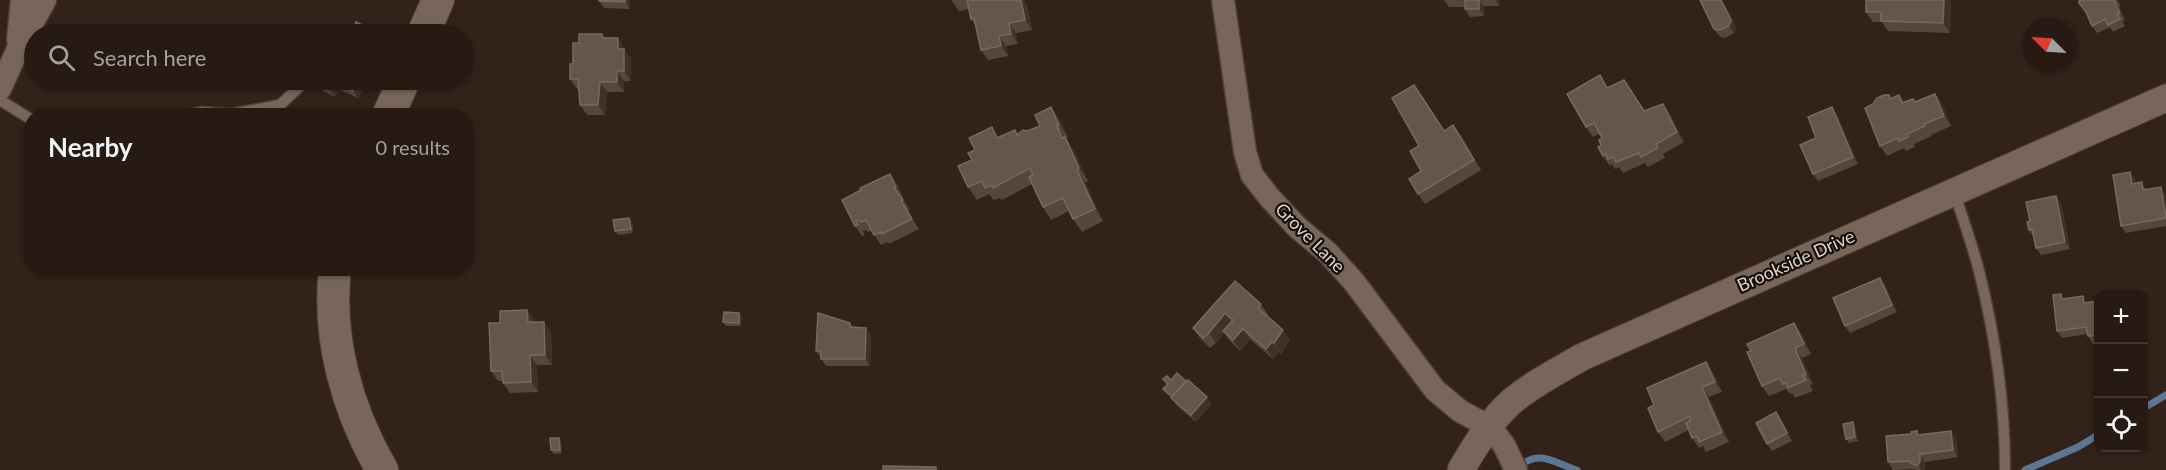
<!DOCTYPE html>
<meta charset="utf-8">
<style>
:root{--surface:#261a13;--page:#322721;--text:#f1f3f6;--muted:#a4a1a0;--line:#423833}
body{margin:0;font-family:Lato,sans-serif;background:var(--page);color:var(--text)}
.controls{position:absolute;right:18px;bottom:18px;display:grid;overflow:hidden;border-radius:12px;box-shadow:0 2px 4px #0004}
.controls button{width:54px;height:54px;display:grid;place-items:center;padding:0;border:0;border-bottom:2px solid var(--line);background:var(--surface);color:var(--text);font:30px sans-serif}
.compass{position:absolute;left:2022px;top:18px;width:54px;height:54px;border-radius:50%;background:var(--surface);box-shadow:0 2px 4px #0004;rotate:294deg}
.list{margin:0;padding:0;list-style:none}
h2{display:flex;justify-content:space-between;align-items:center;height:78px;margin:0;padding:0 24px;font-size:26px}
h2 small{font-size:20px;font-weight:400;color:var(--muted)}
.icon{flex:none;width:33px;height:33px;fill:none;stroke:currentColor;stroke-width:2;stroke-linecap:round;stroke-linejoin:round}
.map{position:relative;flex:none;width:2166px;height:470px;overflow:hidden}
.search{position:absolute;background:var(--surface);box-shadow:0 2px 4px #0004;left:24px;top:24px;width:450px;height:66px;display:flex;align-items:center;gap:15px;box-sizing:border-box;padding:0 21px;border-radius:33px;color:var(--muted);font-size:22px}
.panel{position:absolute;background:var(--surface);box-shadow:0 2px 4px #0004;left:24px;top:108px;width:450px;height:168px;border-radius:24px}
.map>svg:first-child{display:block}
</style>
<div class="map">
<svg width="2166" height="470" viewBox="0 0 2166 470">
<rect width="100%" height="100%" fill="#322219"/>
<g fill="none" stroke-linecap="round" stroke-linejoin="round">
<!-- stream -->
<g stroke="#5c7794" stroke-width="7">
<path d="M 2144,408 L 2166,395"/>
<path d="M 1520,466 C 1540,449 1554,463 1577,470"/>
<path d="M 2025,470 L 2078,447 L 2098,435"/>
</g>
<defs>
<g id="service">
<path d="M 0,100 L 32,120"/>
<path d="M 183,116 L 202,112 L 231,114 L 280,105 L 299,87 L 304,80"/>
<path d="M 1954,192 C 1963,218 1972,244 1979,271 C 1995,335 2005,404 2005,470"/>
</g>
<g id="minor">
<path d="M 1223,0 L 1245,152 L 1252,175 L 1270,198 L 1297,227 L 1328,253 L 1354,282 L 1435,390 L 1460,411 L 1490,427 L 1504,445 L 1516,470"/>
<path d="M 18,40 L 22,0"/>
<path d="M 0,89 L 17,51 L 45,0"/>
</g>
<path id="tertiary" d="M 1461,470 C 1474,447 1491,420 1511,402 C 1532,384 1558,371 1582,357 L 2166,98"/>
<g id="secondary">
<path d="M 423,34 L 438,0"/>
<path d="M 388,116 L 404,80"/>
<path d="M 335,268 C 327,339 347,409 382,470"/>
</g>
</defs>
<!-- service casing -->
<use href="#service" stroke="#4d3f38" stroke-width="13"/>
<!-- minor casing -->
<use href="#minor" stroke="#4d3f38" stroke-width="25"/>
<!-- tertiary casing -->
<use href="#tertiary" stroke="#4d3f38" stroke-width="29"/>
<!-- secondary casing -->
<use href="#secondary" stroke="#4d3f38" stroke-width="34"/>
<!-- service -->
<use href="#service" stroke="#79665b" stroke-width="10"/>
<!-- minor -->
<use href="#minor" stroke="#79665b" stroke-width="22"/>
<!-- tertiary -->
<use href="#tertiary" stroke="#79665b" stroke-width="27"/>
<!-- secondary -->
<use href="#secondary" stroke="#79665b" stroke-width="32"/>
</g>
<!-- wall -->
<g fill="#57463c">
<path d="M 630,0 L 630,9 L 604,8 L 599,1 Z"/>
<path d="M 951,0 L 1024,0 L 1027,5 L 1032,30 L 1016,33 L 1018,44 L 1006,46 L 1008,56 L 988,60 L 981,50 L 976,26 L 971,19 L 969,9 L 959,11 Z"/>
<path d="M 1444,0 L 1499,0 L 1499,6 L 1484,6 L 1484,16 L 1470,17 L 1465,9 L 1465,7 L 1449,7 Z"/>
<path d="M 1700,0 L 1722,0 L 1736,27 L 1734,33 L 1725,38 L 1720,37 L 1714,29 Z"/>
<path d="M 1951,0 L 1950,33 L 1888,31 L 1882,22 L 1873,22 L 1866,12 Z"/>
<path d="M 2079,0 L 2117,0 L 2121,6 L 2119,7 L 2125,20 L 2122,21 L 2125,26 L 2113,32 L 2110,27 L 2097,33 L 2092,26 L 2087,14 L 2079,3 Z"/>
<path d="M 602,34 L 605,38 L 625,48 L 625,51 L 631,59 L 631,81 L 624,81 L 624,92 L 607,92 L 605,115 L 587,115 L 580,105 L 579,89 L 577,89 L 570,79 L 579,43 Z"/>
<path d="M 320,80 L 367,80 L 358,98 L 338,89 L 335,97 L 323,91 L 318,84 Z"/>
<path d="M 1624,80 L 1644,111 L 1670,114 L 1684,142 L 1663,154 L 1665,158 L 1648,167 L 1645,163 L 1623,173 L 1619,167 L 1615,169 L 1612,164 L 1610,166 L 1603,156 L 1601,145 L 1602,138 L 1599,134 L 1593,137 L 1586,127 L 1608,88 Z"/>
<path d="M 1935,94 L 1942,104 L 1951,126 L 1931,135 L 1932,136 L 1914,144 L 1915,147 L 1906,151 L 1904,148 L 1887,156 L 1880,146 L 1889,95 L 1891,99 L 1899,95 L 1904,102 L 1913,99 L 1916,102 Z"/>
<path d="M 1837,114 L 1858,164 L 1818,181 L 1813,174 L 1816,138 Z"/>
<path d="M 1060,120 L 1068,137 L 1066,138 L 1073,149 L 1088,181 L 1085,182 L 1103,221 L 1082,232 L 1073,219 L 1069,211 L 1051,220 L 1043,207 L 1032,184 L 1002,200 L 1000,198 L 994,200 L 989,194 L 977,200 L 968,187 L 972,160 L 999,137 L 1015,130 L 1018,134 Z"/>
<path d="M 1444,131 L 1461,135 L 1481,170 L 1425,204 L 1418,194 Z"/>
<path d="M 2130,172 L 2135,179 L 2136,183 L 2147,189 L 2166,194 L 2166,226 L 2126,233 L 2121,226 Z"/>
<path d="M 890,174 L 897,184 L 903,197 L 902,198 L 910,210 L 908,211 L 919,229 L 889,244 L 888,242 L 881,245 L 872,231 L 868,232 L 866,230 L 863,231 L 865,235 L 862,236 L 855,226 L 861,190 Z"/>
<path d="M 2056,196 L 2061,203 L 2070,249 L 2041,255 L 2036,248 L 2033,236 L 2029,230 L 2030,221 Z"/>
<path d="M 629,218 L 632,222 L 633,233 L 618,235 L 615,231 Z"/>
<path d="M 1880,278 L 1885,285 L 1897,312 L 1850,333 L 1845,326 Z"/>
<path d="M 1235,281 L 1261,304 L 1268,315 L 1267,316 L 1290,340 L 1281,354 L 1279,352 L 1273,359 L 1250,339 L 1240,351 L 1230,341 L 1224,333 L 1216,343 L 1210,348 L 1200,338 L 1193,328 Z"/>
<path d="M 2064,299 L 2087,302 L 2098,301 L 2098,343 L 2093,344 L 2087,334 L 2062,338 L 2057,331 Z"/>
<path d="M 527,310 L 534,320 L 534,322 L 551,332 L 552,365 L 537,365 L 538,392 L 510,393 L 503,383 L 503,381 L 498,381 L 491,371 L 500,323 Z"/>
<path d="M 742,317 L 741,326 L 726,326 L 723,322 Z"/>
<path d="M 850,323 L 853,327 L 871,335 L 870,366 L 826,366 L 816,351 Z"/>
<path d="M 1794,323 L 1801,333 L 1811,354 L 1802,358 L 1813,384 L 1810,385 L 1813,391 L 1795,398 L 1792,393 L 1790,394 L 1786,389 L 1769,396 L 1762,386 L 1751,351 Z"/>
<path d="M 1713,372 L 1722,392 L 1709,397 L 1729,442 L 1706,452 L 1703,446 L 1699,448 L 1692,438 L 1689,430 L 1665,442 L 1658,432 L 1654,405 Z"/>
<path d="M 1163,379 L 1171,380 L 1212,404 L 1196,422 L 1176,405 L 1172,398 L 1166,393 L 1163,389 L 1167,384 Z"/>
<path d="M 1781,419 L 1792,441 L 1772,451 L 1767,444 Z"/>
<path d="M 1855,426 L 1858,441 L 1849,443 L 1846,439 Z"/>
<path d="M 1917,431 L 1919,435 L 1956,438 L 1958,457 L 1925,462 L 1925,468 L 1924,470 L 1916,470 L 1914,469 L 1893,470 L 1888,462 Z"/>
<path d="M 559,438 L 562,442 L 562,453 L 554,454 L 551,450 Z"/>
</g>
<!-- shaded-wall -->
<g fill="#423127">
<path d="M 625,0 L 630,0 L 630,9 L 625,2 Z"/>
<path d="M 1021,0 L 1024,0 L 1027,5 L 1032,30 L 1025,20 Z"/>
<path d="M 1479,0 L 1484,6 L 1484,16 L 1479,9 Z"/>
<path d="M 1495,0 L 1499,0 L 1499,6 Z"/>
<path d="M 1721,0 L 1722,0 L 1736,27 L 1734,33 L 1729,26 Z"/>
<path d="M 1944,0 L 1951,0 L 1950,33 L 1943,23 Z"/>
<path d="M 2114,0 L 2119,7 L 2125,20 L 2120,13 Z"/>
<path d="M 1009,23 L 1016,33 L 1018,44 L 1011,34 Z"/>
<path d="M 999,36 L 1006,46 L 1008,56 L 1001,46 Z"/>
<path d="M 618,38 L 631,59 L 631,81 L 624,71 L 618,49 Z"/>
<path d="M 617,71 L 624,81 L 624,92 L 617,82 Z"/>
<path d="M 358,80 L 367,80 L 358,98 L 353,91 Z"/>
<path d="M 333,82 L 338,89 L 335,97 L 330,89 Z"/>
<path d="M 600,82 L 607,92 L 605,115 L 598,105 Z"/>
<path d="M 1935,94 L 1942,104 L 1951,126 L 1944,116 Z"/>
<path d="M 1663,104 L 1670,114 L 1684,142 L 1677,132 Z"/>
<path d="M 1051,107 L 1060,120 L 1068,137 L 1059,125 Z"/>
<path d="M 1832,107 L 1837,114 L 1858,164 L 1853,157 Z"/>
<path d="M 1453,125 L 1461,135 L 1481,170 L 1474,160 Z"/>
<path d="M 1057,126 L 1073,149 L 1088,181 L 1079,168 Z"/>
<path d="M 1077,170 L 1085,182 L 1103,221 L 1095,209 Z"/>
<path d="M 2130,172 L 2135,179 L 2137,191 L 2132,184 Z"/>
<path d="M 890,174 L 897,184 L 903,197 L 896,187 Z"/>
<path d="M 2161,187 L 2166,194 L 2166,217 Z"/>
<path d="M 2056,196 L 2061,203 L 2070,249 L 2065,242 Z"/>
<path d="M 901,201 L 908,211 L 919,229 L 912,219 Z"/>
<path d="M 629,218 L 632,222 L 633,233 L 631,229 Z"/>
<path d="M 1880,278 L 1885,285 L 1897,312 L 1892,305 Z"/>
<path d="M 527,310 L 534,320 L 535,333 L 528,322 Z"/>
<path d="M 739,313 L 742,317 L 741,326 L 739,323 Z"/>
<path d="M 1225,313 L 1232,323 L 1216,343 L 1209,333 Z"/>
<path d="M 544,322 L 551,332 L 552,365 L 545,355 Z"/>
<path d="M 1794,323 L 1801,333 L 1811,354 L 1804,344 Z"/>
<path d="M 866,328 L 871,335 L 870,366 L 865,359 Z"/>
<path d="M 1243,329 L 1250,339 L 1240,351 L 1233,340 Z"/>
<path d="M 1283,330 L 1290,340 L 1281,354 L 1274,343 Z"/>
<path d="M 1272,342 L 1279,352 L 1273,359 L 1266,349 Z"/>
<path d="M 1795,348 L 1802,358 L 1813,384 L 1806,374 Z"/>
<path d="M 530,355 L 537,365 L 538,392 L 531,382 Z"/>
<path d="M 1706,362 L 1713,372 L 1722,392 L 1715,382 Z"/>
<path d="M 1702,387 L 1709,397 L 1729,442 L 1722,432 Z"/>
<path d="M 1207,397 L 1212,404 L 1196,422 L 1191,415 Z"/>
<path d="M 1776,412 L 1781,419 L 1792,441 L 1787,433 Z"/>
<path d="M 1853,422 L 1855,426 L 1858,441 L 1855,437 Z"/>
<path d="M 1951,431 L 1956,438 L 1958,457 L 1953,450 Z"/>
<path d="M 559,438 L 562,442 L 562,453 L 560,450 Z"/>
<path d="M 1920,454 L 1925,462 L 1925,468 L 1924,470 L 1921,470 L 1918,465 Z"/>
</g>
<!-- building -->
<g fill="#66554b" stroke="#786860" stroke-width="1.5">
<path d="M 599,0 L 625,0 L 625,2 L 599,1 Z"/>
<path d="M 967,0 L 1021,0 L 1025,20 L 1009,23 L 1011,34 L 999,36 L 1001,46 L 981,50 L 974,18 L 971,19 Z"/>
<rect x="1465" y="0" width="14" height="9"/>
<path d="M 1700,0 L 1721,0 L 1731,20 L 1729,26 L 1719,30 L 1714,29 Z"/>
<path d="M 1866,0 L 1944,0 L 1943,23 L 1881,21 L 1881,12 L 1866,12 Z"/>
<path d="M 2079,0 L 2114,0 L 2120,13 L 2117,14 L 2120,19 L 2108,25 L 2105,19 L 2092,26 L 2086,12 L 2079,3 Z"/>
<path d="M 356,22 L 379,33 L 378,34 L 348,34 L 350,30 L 352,31 Z"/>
<path d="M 579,34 L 602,34 L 602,38 L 618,38 L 618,49 L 624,49 L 624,71 L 617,71 L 617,82 L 600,82 L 598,105 L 580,105 L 578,79 L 570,79 L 570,64 L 573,64 L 573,43 L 579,43 Z"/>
<path d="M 1600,75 L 1607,88 L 1624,80 L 1644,111 L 1663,104 L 1677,132 L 1656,144 L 1658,148 L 1641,157 L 1639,153 L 1616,162 L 1613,157 L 1608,159 L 1606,154 L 1603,156 L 1598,147 L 1601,145 L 1599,140 L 1602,138 L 1594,123 L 1586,127 L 1567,94 Z"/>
<path d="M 320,80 L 358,80 L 353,91 L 333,82 L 330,89 L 318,84 Z"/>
<path d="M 1414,85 L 1444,131 L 1453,125 L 1474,160 L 1418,194 L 1409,179 L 1421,171 L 1410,151 L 1419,146 L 1392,98 Z"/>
<path d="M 1935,94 L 1944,116 L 1924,124 L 1925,126 L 1907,134 L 1908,137 L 1899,141 L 1898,138 L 1880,146 L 1865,108 L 1873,104 L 1877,98 L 1884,95 L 1889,95 L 1890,99 L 1899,95 L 1902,103 L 1913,99 L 1915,102 Z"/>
<path d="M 1051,107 L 1059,125 L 1057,126 L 1062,138 L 1065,137 L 1079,168 L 1077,170 L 1095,209 L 1073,219 L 1063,198 L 1043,207 L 1029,177 L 1033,175 L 1030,168 L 993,188 L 992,185 L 985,188 L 982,181 L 968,187 L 958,166 L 972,160 L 968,153 L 975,150 L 969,138 L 992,127 L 997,138 L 1015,130 L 1017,135 L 1023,130 L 1027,131 L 1040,126 L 1035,115 Z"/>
<path d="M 1832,107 L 1853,157 L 1813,174 L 1800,145 L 1816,138 L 1808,117 Z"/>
<path d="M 190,110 L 202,116 L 188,116 Z"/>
<path d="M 2130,172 L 2132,184 L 2142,182 L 2143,190 L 2161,187 L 2166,218 L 2121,226 L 2113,175 Z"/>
<path d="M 890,174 L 896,187 L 894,188 L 903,200 L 901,201 L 912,219 L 882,234 L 881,232 L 874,235 L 866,220 L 861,222 L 859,220 L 856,221 L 858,225 L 855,226 L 842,200 L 861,190 L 860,188 Z"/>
<path d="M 2056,196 L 2065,242 L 2036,248 L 2032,229 L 2029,230 L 2027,222 L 2030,221 L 2026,202 Z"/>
<path d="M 629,218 L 631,229 L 615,231 L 613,220 Z"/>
<path d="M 1880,278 L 1892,305 L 1845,326 L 1833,298 Z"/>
<path d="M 1235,281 L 1261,304 L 1258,308 L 1283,330 L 1274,343 L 1272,342 L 1266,349 L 1243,329 L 1233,340 L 1223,331 L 1233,320 L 1225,313 L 1209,333 L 1203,338 L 1193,328 Z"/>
<path d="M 2061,294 L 2062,299 L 2083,296 L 2084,303 L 2098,301 L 2098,335 L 2088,336 L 2086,327 L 2057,331 L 2053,295 Z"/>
<path d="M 527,310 L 528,322 L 544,322 L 545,355 L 530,355 L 531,382 L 503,383 L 502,371 L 491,371 L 489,323 L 500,323 L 500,311 Z"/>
<path d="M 724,312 L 739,313 L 739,323 L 723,322 Z"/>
<path d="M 818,313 L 850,323 L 850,327 L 866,328 L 865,359 L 821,359 L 821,351 L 816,351 Z"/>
<path d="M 1794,323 L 1804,344 L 1795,348 L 1806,374 L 1803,375 L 1806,380 L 1788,388 L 1786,383 L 1783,384 L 1780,378 L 1762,386 L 1747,352 L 1751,351 L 1747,344 Z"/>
<path d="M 1706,362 L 1715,382 L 1702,387 L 1722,432 L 1699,442 L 1697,436 L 1692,438 L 1686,423 L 1690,421 L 1690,416 L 1658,432 L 1648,408 L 1654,405 L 1647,388 Z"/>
<path d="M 1177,373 L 1186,381 L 1172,397 L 1163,389 L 1168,384 L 1163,379 L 1167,376 L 1171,380 Z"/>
<path d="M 1188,380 L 1207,397 L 1191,415 L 1171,398 Z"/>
<path d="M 1776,412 L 1787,433 L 1767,444 L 1756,423 Z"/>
<path d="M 1853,422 L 1855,437 L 1846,439 L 1843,424 Z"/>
<path d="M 1917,431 L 1917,435 L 1951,431 L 1953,450 L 1920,454 L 1920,461 L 1918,465 L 1914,465 L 1909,461 L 1888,462 L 1886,436 L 1911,434 L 1911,432 Z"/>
<path d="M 550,438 L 559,438 L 560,450 L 551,450 Z"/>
<path d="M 883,466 L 936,467 L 936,470 L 883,470 Z"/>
</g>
<g text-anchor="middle" stroke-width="4.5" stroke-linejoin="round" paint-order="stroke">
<!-- street labels -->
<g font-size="18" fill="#ded2cc" stroke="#150e09">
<text transform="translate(1310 238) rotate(45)" y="6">Grove Lane</text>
<text transform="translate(1796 261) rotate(-24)" y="6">Brookside Drive</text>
</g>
</g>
</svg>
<div class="controls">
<button>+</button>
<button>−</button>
<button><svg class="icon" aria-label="locate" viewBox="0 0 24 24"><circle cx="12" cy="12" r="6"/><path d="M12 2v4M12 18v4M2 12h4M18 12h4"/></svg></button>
</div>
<svg class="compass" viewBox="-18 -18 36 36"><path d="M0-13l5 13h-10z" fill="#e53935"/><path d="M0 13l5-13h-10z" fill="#a4a1a0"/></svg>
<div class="search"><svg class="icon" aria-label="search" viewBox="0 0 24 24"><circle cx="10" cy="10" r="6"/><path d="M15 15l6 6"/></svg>Search here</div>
<section class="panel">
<h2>Nearby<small>0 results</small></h2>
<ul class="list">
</ul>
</section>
</div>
